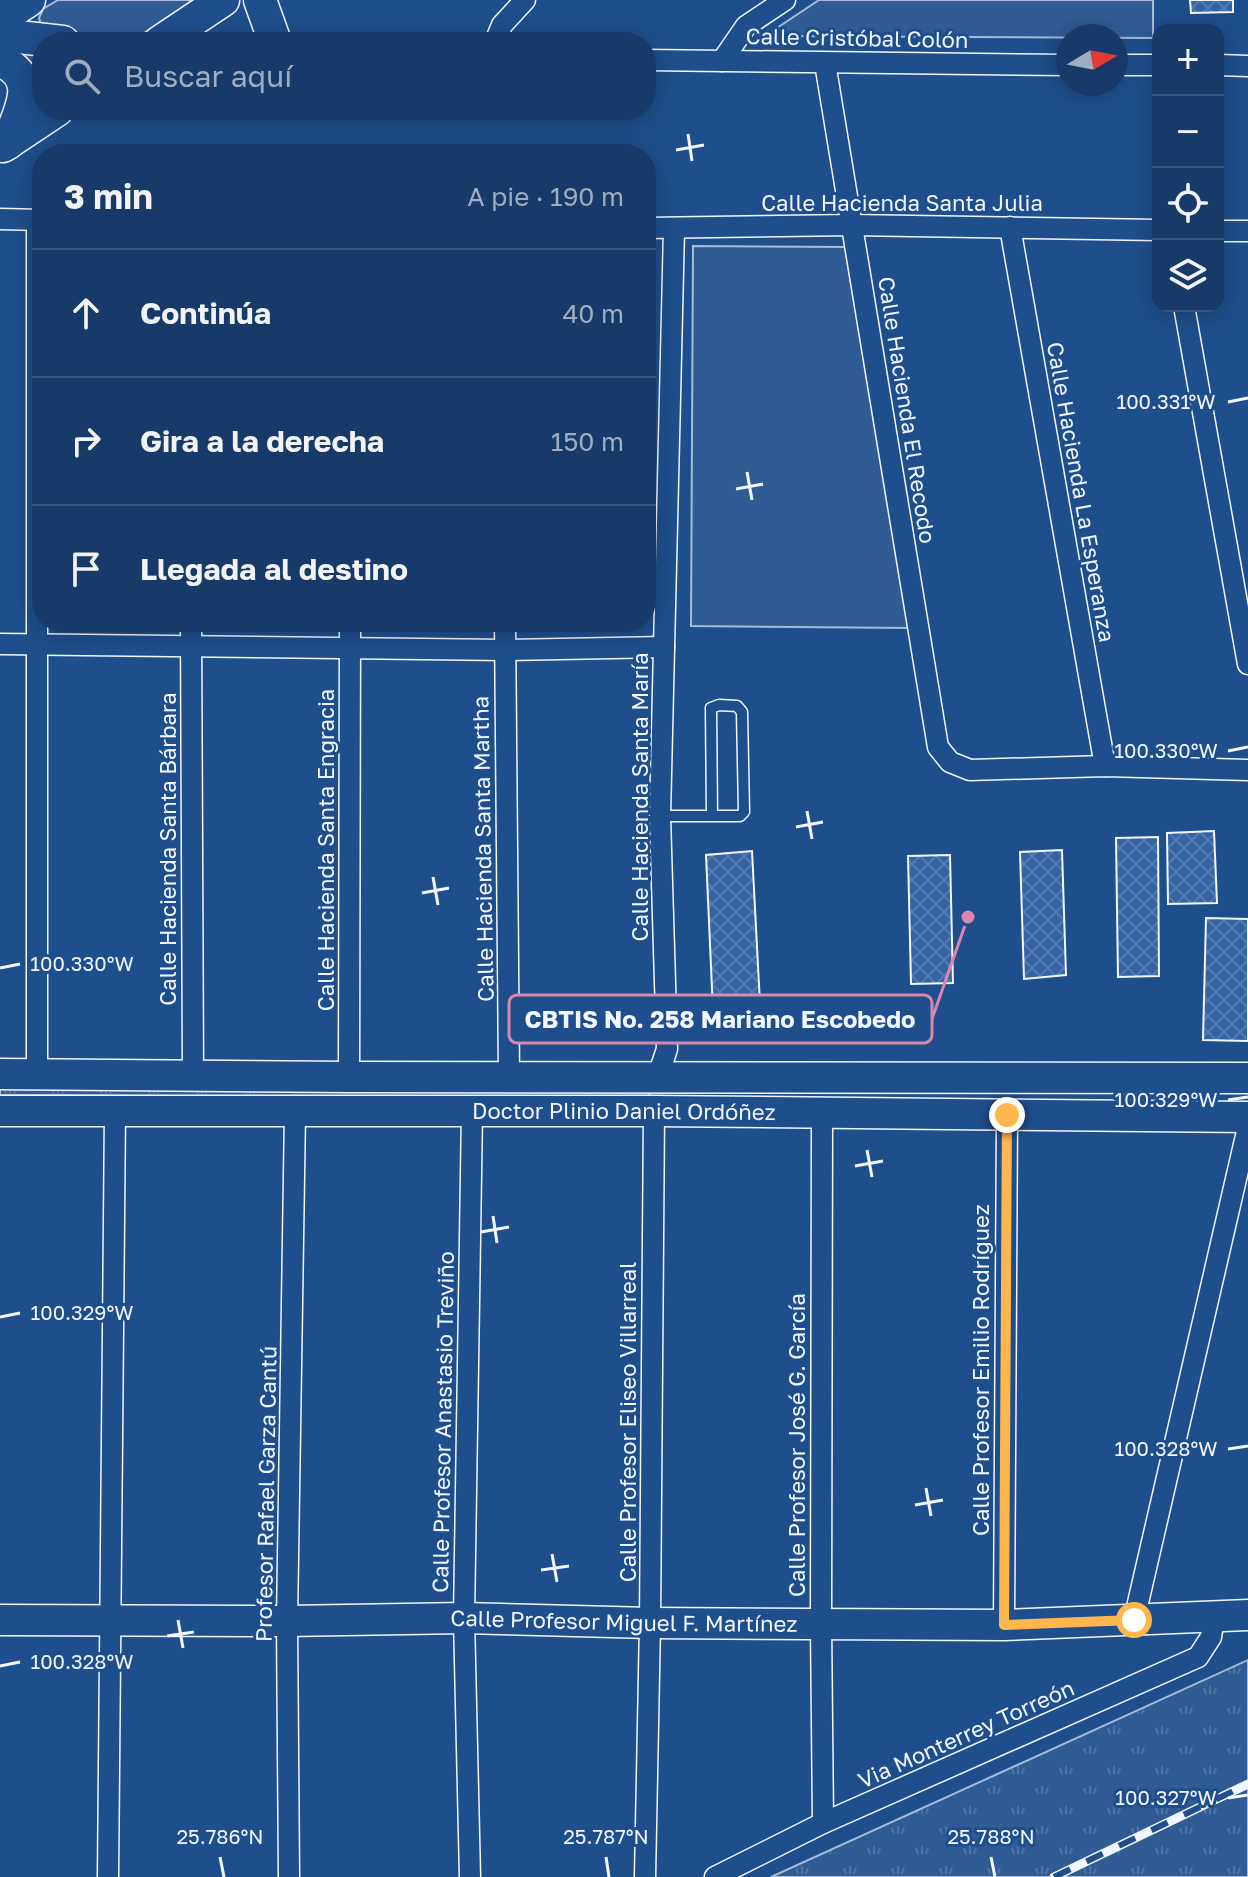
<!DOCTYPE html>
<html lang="es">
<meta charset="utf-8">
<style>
:root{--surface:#173a69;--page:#244571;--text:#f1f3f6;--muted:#9eadc0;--line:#36547d}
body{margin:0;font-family:"Golos Text",sans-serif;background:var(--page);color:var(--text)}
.controls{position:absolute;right:24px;top:24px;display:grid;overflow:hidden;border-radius:16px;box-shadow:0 4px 20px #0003}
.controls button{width:72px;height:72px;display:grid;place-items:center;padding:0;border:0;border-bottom:2px solid var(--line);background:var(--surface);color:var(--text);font:40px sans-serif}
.compass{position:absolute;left:1056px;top:24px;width:72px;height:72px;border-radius:50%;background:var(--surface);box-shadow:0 4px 20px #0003;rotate:80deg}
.stop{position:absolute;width:24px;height:24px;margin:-18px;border:6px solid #ffb74d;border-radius:50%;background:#fff}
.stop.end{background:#ffb74d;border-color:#fff;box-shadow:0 2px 8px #0008}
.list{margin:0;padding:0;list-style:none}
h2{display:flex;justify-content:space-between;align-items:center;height:104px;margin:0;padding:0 32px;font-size:34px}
h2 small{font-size:26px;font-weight:400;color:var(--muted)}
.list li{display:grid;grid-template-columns:52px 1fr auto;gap:24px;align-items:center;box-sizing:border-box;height:128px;padding:0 32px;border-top:2px solid var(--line)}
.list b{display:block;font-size:30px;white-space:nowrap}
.list em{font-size:26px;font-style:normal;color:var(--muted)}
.icon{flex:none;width:44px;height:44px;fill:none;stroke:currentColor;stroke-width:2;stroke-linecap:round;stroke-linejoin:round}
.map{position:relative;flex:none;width:1248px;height:1877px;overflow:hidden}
.search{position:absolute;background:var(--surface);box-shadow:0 4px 20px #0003;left:32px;top:32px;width:624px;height:88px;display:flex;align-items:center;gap:20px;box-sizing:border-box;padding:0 28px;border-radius:32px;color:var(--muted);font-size:30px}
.panel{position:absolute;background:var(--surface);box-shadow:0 4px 20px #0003;left:32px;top:144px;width:624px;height:488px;border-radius:32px}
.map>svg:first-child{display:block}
</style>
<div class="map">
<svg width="1248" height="1877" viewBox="0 0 1248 1877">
<defs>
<pattern id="grass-tufts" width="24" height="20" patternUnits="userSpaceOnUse" patternTransform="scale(2)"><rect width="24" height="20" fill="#305b95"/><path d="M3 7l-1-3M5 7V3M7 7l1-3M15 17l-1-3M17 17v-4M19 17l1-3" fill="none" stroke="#4e73a5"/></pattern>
<pattern id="building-cross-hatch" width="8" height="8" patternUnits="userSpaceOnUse" patternTransform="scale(2)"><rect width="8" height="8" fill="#3563a3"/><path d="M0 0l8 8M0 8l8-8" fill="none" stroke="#537ab1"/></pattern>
</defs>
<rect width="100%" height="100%" fill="#1f4e8c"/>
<!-- grass -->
<g fill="url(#grass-tufts)" stroke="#a8bbd7" stroke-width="2">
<path d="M 0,1081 L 650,1092 L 649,1096 L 644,1099 L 0,1095 Z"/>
<path d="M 1248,1660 L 1248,1877 L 771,1877 Z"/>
</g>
<!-- built -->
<g fill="#305b95" stroke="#a8bbd7" stroke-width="2">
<path d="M 58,0 L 193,0 L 132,41 L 49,29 L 41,24 L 39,18 L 43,9 Z"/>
<path d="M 819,0 L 1153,0 L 1153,38 L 765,36 Z"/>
<path d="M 3,46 L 42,52 L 42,97 L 32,103 Z"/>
<path d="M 693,246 L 845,247 L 909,628 L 691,626 Z"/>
</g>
<!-- building -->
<g fill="url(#building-cross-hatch)" stroke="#f2f6ff" stroke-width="2">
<path d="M 1190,0 L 1233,0 L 1233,12 L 1191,13 Z"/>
<path d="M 1214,831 L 1217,903 L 1168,904 L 1167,833 Z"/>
<path d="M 1158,837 L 1159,976 L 1118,977 L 1116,838 Z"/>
<path d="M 1062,850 L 1066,975 L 1024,979 L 1020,852 Z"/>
<path d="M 752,851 L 760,1004 L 713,1011 L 706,855 Z"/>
<path d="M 950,855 L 953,983 L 911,984 L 908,856 Z"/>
<path d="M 1206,918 L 1248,919 L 1248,1041 L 1203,1040 Z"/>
</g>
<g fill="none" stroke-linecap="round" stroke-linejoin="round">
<defs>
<path id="lane" d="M 660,816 L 740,816 L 744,812 L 742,712 L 737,706 L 719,705 L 711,708 L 712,816"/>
<g id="street">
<path d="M 495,42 L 502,25 L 525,0"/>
<path d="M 646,60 L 1068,65"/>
<path d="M 722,61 L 746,26 L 785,0"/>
<path d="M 825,63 L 938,747 L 950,762 L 970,770 L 1105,766 L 1248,770"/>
<path d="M 1116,65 L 1158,65"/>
<path d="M 1218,65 L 1248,66"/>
<path d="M 0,219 L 42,220"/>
<path d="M 1010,227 L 1105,766"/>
<path d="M 646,228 L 852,225 L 1158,230"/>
<path d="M 1218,231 L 1248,231"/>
<path d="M 1184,306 L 1248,664"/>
<path d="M 191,622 L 193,1077"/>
<path d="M 505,622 L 509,1076"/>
<path d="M 0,644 L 505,650 L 664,647"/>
<path d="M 37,1075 L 37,220"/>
<path d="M 658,1076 L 667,1049 L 660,816 L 674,229"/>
<path d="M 349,1077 L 350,622"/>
<path d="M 822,1114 L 821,1624 L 823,1823"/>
<path d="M 1134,1620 L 1248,1127"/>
<path d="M 1004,1625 L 1007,1115"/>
<path d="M 108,1877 L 115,1110"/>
<path d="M 289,1877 L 287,1621 L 295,1112"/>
<path d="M 470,1877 L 464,1618 L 472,1111"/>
<path d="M 645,1877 L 650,1623 L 654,1111"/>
<path d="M 715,1877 L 823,1823 L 1198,1657 L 1211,1637 L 1214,1618"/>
</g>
<g id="secondary">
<path d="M 0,1074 L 349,1077 L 1248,1078"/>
<path id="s1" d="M 0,1111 L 654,1111 L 1248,1117"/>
<path id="s2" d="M 0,1620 L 287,1621 L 464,1618 L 650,1623 L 1004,1625 L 1248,1615"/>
</g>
<g id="primary">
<path d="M 260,0 L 275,42"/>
<path d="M 0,19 L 29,0"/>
<path d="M 0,35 L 63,42"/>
<path d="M 160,42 L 223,0"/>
<path d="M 0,60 C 42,79 19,111 8,143"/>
<path d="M 3,146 L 57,110"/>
</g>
</defs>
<!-- lane casing -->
<use href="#lane" stroke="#f2f6ff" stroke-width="13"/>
<!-- street casing -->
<use href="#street" stroke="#f2f6ff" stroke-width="23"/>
<!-- secondary casing -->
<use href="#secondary" stroke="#f2f6ff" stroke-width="33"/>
<!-- primary casing -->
<use href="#primary" stroke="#f2f6ff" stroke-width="35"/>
<!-- lane -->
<use href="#lane" stroke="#1f4e8c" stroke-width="10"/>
<!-- street -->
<use href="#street" stroke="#1f4e8c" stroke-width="20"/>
<!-- secondary -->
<use href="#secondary" stroke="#1f4e8c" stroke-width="30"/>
<!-- primary -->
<use href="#primary" stroke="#1f4e8c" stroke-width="32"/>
<defs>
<path id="rail" d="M 1054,1877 L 1248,1784"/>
</defs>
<!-- rail casing -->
<use href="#rail" stroke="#f2f6ff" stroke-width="9"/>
<!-- rail -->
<use href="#rail" stroke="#1f4e8c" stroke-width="6" stroke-dasharray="18" stroke-linecap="butt"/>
</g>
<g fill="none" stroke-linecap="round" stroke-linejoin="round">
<!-- route -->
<path stroke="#ffb74d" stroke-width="10" d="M 1007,1115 L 1004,1625 L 1134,1620"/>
</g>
<!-- ticks -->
<path fill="none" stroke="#f2f6ff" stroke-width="3" d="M 688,134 L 692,161M 676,150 L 704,145M 1228,402 L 1248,398M 747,472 L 752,500M 736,489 L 763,484M 1228,751 L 1248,747M 807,811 L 812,839M 796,827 L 823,822M 433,877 L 438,905M 422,893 L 449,888M 0,968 L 20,964M 1228,1100 L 1248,1097M 867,1150 L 872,1177M 855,1166 L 883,1161M 493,1216 L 497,1243M 481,1232 L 509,1227M 0,1317 L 20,1313M 1228,1449 L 1248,1446M 926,1488 L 931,1516M 915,1505 L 943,1500M 552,1554 L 557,1582M 541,1570 L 569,1566M 178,1620 L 183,1648M 167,1636 L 194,1632M 0,1666 L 20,1662M 1228,1798 L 1248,1795M 220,1857 L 224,1877M 606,1857 L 609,1877M 991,1857 L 995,1877"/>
<g text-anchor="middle" stroke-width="6" stroke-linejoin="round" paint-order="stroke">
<!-- street labels -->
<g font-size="22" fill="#f2f6ff" stroke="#1f4e8c">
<text transform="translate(857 38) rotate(1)" y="8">Calle Cristóbal Colón</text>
<text x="902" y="211">Calle Hacienda Santa Julia</text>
<text transform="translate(907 410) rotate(81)" y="8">Calle Hacienda El Recodo</text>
<text transform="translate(1081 492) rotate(80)" y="8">Calle Hacienda La Esperanza</text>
<text transform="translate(640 797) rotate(-90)" y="8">Calle Hacienda Santa María</text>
<text transform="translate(168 849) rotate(-90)" y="8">Calle Hacienda Santa Bárbara</text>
<text transform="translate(483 849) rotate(-91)" y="8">Calle Hacienda Santa Martha</text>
<text transform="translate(326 850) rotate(-90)" y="8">Calle Hacienda Santa Engracia</text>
<text dy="8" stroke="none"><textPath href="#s1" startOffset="624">Doctor Plinio Daniel Ordóñez</textPath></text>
<text transform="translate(981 1370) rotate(-90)" y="8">Calle Profesor Emilio Rodríguez</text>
<text transform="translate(443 1422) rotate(-89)" y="8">Calle Profesor Anastasio Treviño</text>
<text transform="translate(628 1422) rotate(-90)" y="8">Calle Profesor Eliseo Villarreal</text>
<text transform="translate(797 1445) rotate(-90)" y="8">Calle Profesor José G. García</text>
<text transform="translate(266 1494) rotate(-89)" y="8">Profesor Rafael Garza Cantú</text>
<text dy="8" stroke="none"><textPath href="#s2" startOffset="624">Calle Profesor Miguel F. Martínez</textPath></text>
<text transform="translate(966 1734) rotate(-24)" y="8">Via Monterrey Torreón</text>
</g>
</g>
<g font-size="20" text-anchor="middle" fill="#f2f6ff" stroke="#1f4e8c" stroke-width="6" stroke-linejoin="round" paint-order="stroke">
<text x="1166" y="409">100.331°W</text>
<text x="1166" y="758">100.330°W</text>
<text x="82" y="971">100.330°W</text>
<text x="1166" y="1107">100.329°W</text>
<text x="82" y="1320">100.329°W</text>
<text x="1166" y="1456">100.328°W</text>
<text x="82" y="1669">100.328°W</text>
<text x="1166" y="1805">100.327°W</text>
<text x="220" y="1844">25.786°N</text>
<text x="606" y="1844">25.787°N</text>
<text x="991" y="1844">25.788°N</text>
</g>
<!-- callouts -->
<path fill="none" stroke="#da87ad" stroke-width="3" d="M968 917L932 1019"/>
<circle fill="#da87ad" stroke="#1f4e8c" stroke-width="3" cx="968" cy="917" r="8"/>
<rect fill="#1f4e8c" stroke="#da87ad" stroke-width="3" x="509" y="995" width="423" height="48" rx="8"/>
<g font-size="24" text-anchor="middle" font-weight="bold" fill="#f2f6ff">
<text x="720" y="1028">CBTIS No. 258 Mariano Escobedo</text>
</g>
</svg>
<div class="controls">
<button>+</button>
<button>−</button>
<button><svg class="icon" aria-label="locate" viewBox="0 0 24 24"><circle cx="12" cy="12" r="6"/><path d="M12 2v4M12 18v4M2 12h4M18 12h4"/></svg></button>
<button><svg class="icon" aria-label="layers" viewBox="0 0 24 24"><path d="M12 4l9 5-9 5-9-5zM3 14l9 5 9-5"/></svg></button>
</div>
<svg class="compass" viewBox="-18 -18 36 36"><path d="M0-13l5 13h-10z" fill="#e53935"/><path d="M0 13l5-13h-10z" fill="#9eadc0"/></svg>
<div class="stop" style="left:1134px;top:1620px"></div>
<div class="stop end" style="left:1007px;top:1115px"></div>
<div class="search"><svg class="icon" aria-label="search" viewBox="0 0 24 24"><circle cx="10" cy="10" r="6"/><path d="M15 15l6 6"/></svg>Buscar aquí</div>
<section class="panel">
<h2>3 min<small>A pie · 190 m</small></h2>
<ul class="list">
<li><svg class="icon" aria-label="ahead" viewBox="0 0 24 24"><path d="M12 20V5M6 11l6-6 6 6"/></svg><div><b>Continúa</b></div><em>40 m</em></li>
<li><svg class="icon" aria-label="right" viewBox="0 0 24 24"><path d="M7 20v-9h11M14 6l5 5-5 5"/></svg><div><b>Gira a la derecha</b></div><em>150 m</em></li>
<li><svg class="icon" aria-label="arrive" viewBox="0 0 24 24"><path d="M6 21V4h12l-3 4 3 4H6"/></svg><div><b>Llegada al destino</b></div></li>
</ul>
</section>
</div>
